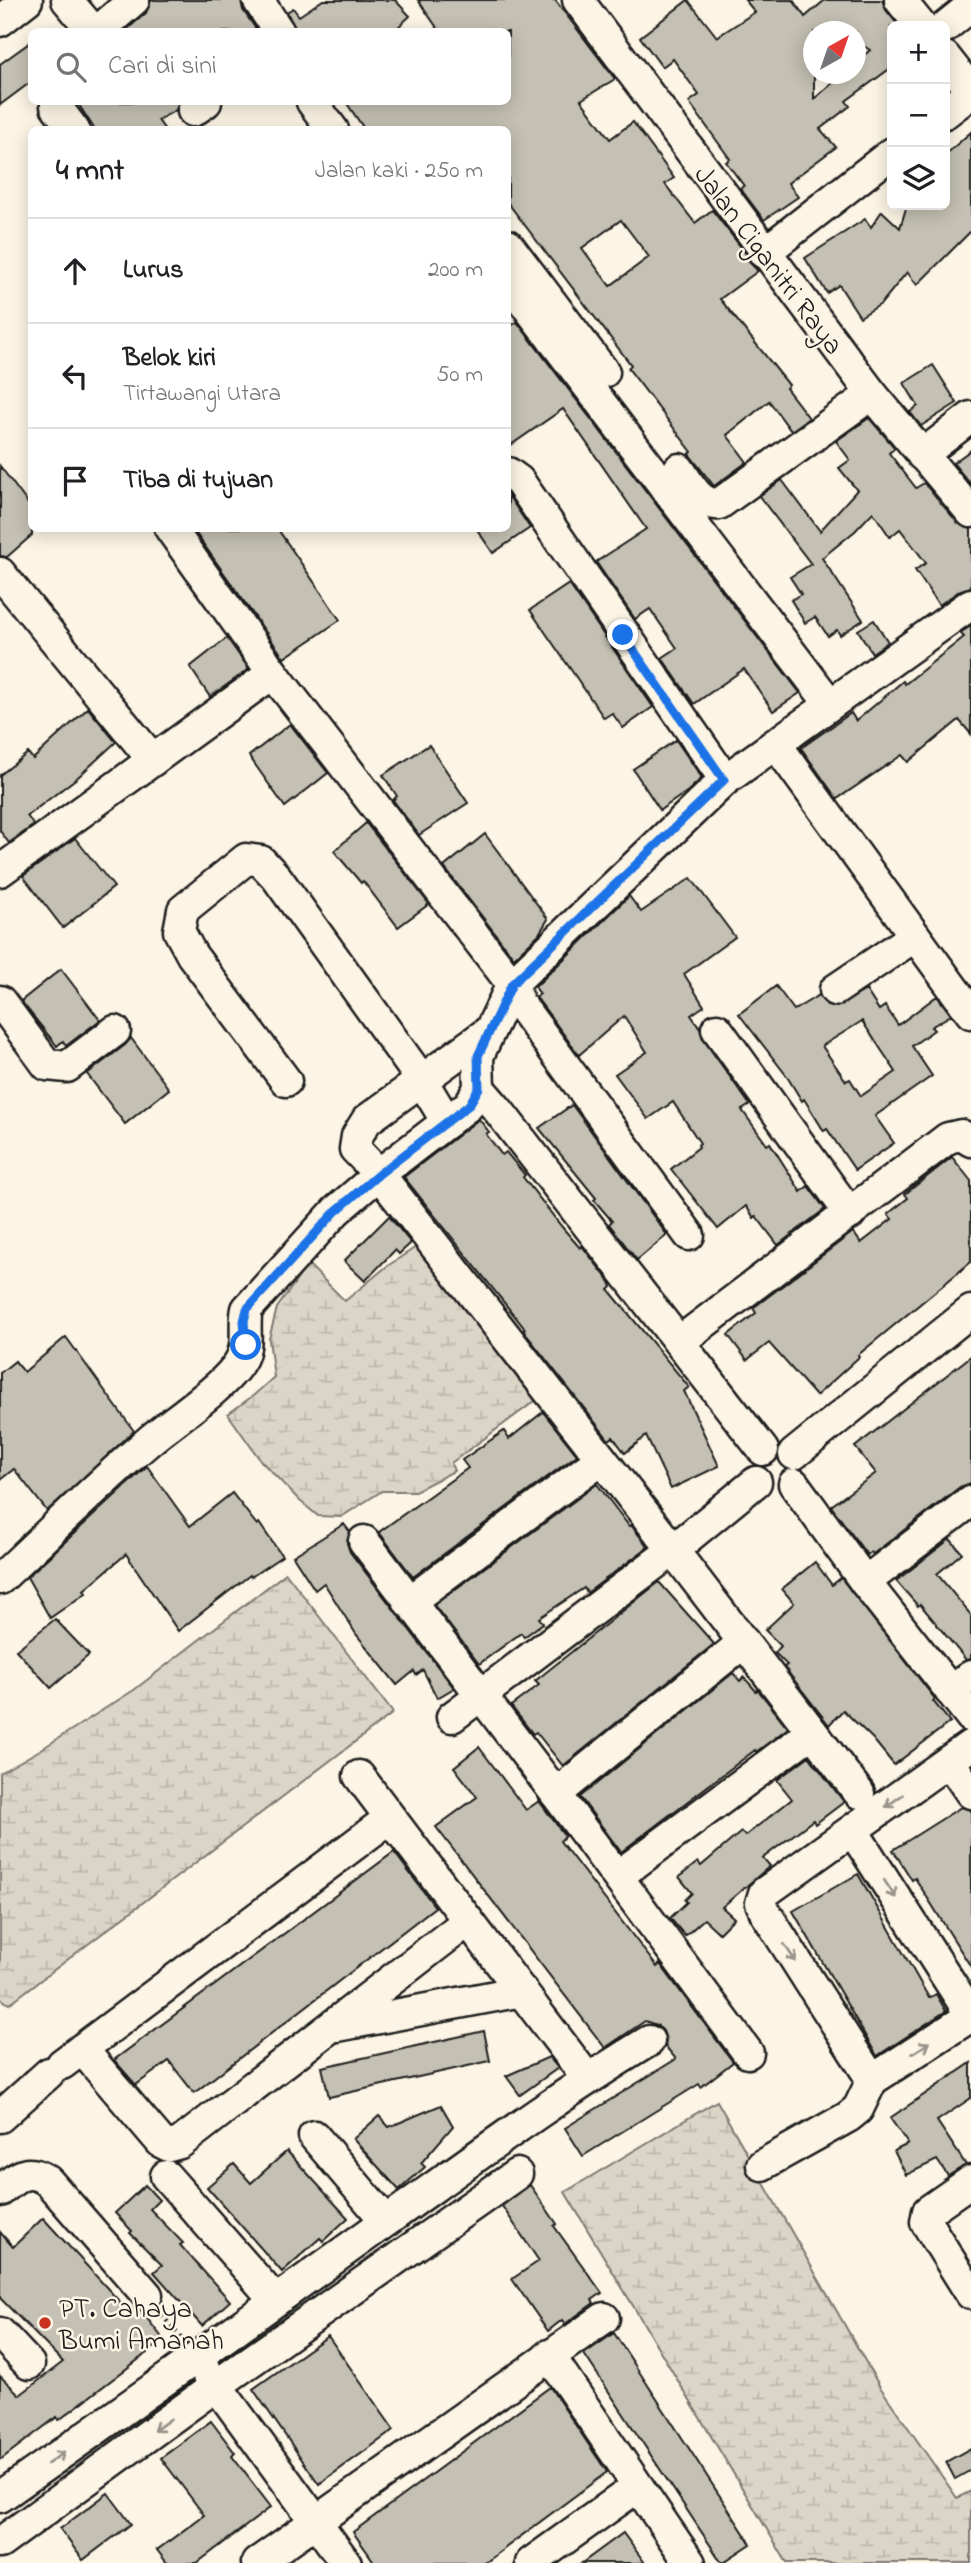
<!DOCTYPE html>
<html lang="id">
<meta charset="utf-8">
<style>
:root{--surface:#fff;--page:#f2f2f2;--text:#202124;--muted:#757577;--line:#e0e0e0}
body{margin:0;font-family:"Indie Flower",sans-serif;background:var(--page);color:var(--text)}
.controls{position:absolute;right:21px;top:21px;display:grid;overflow:hidden;border-radius:10px;box-shadow:0 4px 18px #0003}
.controls button{width:63px;height:63px;display:grid;place-items:center;padding:0;border:0;border-bottom:2px solid var(--line);background:var(--surface);color:var(--text);font:35px sans-serif}
.compass{position:absolute;left:803px;top:21px;width:63px;height:63px;border-radius:50%;background:var(--surface);box-shadow:0 4px 18px #0003;rotate:40deg}
.stop{position:absolute;width:21px;height:21px;margin:-16px;border:5px solid #1a73e8;border-radius:50%;background:#fff}
.stop.end{background:#1a73e8;border-color:#fff;box-shadow:0 2px 7px #0008}
.list{margin:0;padding:0;list-style:none}
h2{display:flex;justify-content:space-between;align-items:center;height:91px;margin:0;padding:0 28px;font-size:30px}
h2 small{font-size:23px;font-weight:400;color:var(--muted)}
.list li{display:grid;grid-template-columns:46px 1fr auto;gap:21px;align-items:center;box-sizing:border-box;height:105px;padding:0 28px;border-top:2px solid var(--line)}
.list b{display:block;font-size:26px;white-space:nowrap}
.list p{margin:0;font-size:23px;white-space:nowrap;color:var(--muted)}
.list em{font-size:23px;font-style:normal;color:var(--muted)}
.icon{flex:none;width:38px;height:38px;fill:none;stroke:currentColor;stroke-width:2;stroke-linecap:round;stroke-linejoin:round}
.map{position:relative;flex:none;width:971px;height:2563px;overflow:hidden}
.search{position:absolute;background:var(--surface);box-shadow:0 4px 18px #0003;left:28px;top:28px;width:483px;height:77px;display:flex;align-items:center;gap:18px;box-sizing:border-box;padding:0 24px;border-radius:10px;color:var(--muted);font-size:26px}
.panel{position:absolute;background:var(--surface);box-shadow:0 4px 18px #0003;left:28px;top:126px;width:483px;height:406px;border-radius:10px}
.map>svg:first-child{display:block}
</style>
<div class="map">
<svg width="971" height="2563" viewBox="0 0 971 2563">
<defs>
<pattern id="wetland-marsh" width="20" height="14" patternUnits="userSpaceOnUse" patternTransform="scale(1.75)"><rect width="20" height="14" fill="#dbd5c8"/><path d="M1 5h8M5 5V1M11 12h8M15 12V8" fill="none" stroke="#bbb6ab"/></pattern>
</defs>
<rect width="100%" height="100%" fill="#fcf5e5"/>
<filter id="ink" filterUnits="userSpaceOnUse"><feTurbulence type="fractalNoise" baseFrequency=".0143" numOctaves="2"/><feDisplacementMap in="SourceGraphic" scale="14" xChannelSelector="R" yChannelSelector="G"/><feConvolveMatrix kernelMatrix="1 2 1 2 8 2 1 2 1" color-interpolation-filters="sRGB"/></filter>
<g filter="url(#ink)">
<!-- wetland -->
<g fill="url(#wetland-marsh)" stroke="#7c7872" stroke-width="2">
<path d="M 416,1247 L 539,1398 L 451,1463 L 454,1471 L 415,1491 L 382,1491 L 341,1517 L 318,1516 L 300,1501 L 261,1461 L 228,1414 L 254,1395 L 274,1377 L 269,1339 L 277,1308 L 308,1264 L 345,1301 L 386,1267 Z"/>
<path d="M 286,1573 L 393,1713 L 9,2004 L 0,1998 L 0,1773 L 40,1750 L 134,1690 Z"/>
<path d="M 717,2101 L 880,2387 L 957,2498 L 971,2491 L 971,2563 L 787,2563 L 565,2192 Z"/>
</g>
<!-- building -->
<g fill="#c4c0b3" stroke="#1c1c1c" stroke-width="2" fill-rule="evenodd">
<path d="M 151,0 L 241,0 L 243,10 L 258,32 L 124,32 L 146,13 Z"/>
<path d="M 323,0 L 395,0 L 410,16 L 393,32 L 296,32 L 287,12 L 293,8 L 299,16 Z"/>
<path d="M 418,0 L 555,0 L 615,79 L 581,100 L 610,139 L 633,122 L 674,178 L 665,184 L 695,223 L 712,210 L 747,255 L 750,263 L 758,271 L 720,299 L 789,385 L 786,388 L 809,418 L 791,431 L 769,401 L 727,435 L 747,462 L 714,486 L 689,454 L 692,452 L 628,368 L 631,365 L 508,203 L 508,130 L 365,130 L 346,102 L 508,102 L 508,32 L 440,32 ZM 621,220 L 649,257 L 610,286 L 582,248 Z"/>
<path d="M 688,0 L 717,37 L 755,12 L 745,0 L 793,0 L 805,17 L 825,0 L 882,0 L 886,10 L 899,26 L 891,26 L 892,67 L 846,101 L 850,106 L 820,129 L 836,147 L 788,183 L 798,197 L 764,220 L 740,188 L 744,186 L 726,162 L 730,159 L 689,102 L 699,95 L 673,59 L 662,67 L 640,37 ZM 814,32 L 856,32 L 856,41 L 870,50 L 856,62 L 856,74 L 843,74 L 814,99 Z"/>
<path d="M 32,41 L 32,81 L 0,105 L 0,64 Z"/>
<path d="M 77,102 L 179,102 L 176,110 L 158,120 L 165,130 L 95,130 Z"/>
<path d="M 971,132 L 971,231 L 917,285 L 907,272 L 881,304 L 860,317 L 839,285 L 827,293 L 805,258 L 865,219 L 871,227 L 882,211 L 900,228 L 907,205 L 945,205 L 945,155 Z"/>
<path d="M 517,322 L 800,693 L 773,711 L 744,669 L 694,704 L 662,658 L 677,648 L 650,609 L 635,619 L 596,562 L 646,529 L 563,409 L 508,447 L 508,328 Z"/>
<path d="M 933,365 L 957,403 L 921,426 L 910,412 L 918,406 L 904,383 Z"/>
<path d="M 869,418 L 895,448 L 889,453 L 916,488 L 924,483 L 958,523 L 971,529 L 971,587 L 961,590 L 939,605 L 915,570 L 926,563 L 900,529 L 890,537 L 873,512 L 855,531 L 822,558 L 863,620 L 840,635 L 837,630 L 828,636 L 815,617 L 805,623 L 791,600 L 801,594 L 790,577 L 811,564 L 759,496 L 782,480 L 820,531 L 857,490 L 839,468 L 850,460 L 836,441 Z"/>
<path d="M 971,450 L 971,485 L 953,463 Z"/>
<path d="M 0,466 L 32,509 L 32,535 L 7,557 L 0,556 Z"/>
<path d="M 508,495 L 530,528 L 493,553 L 476,528 L 508,528 Z"/>
<path d="M 192,528 L 277,528 L 340,620 L 284,658 Z"/>
<path d="M 569,584 L 653,707 L 623,728 L 612,713 L 604,718 L 530,610 Z"/>
<path d="M 874,620 L 888,642 L 872,653 L 858,630 Z"/>
<path d="M 971,626 L 971,734 L 959,720 L 908,762 L 902,755 L 837,799 L 801,748 L 851,713 L 856,721 L 903,681 L 905,684 L 964,637 L 960,633 Z"/>
<path d="M 227,638 L 249,669 L 210,697 L 190,667 Z"/>
<path d="M 88,708 L 116,742 L 78,777 L 27,816 L 34,825 L 9,843 L 0,831 L 0,775 L 28,753 L 33,759 Z"/>
<path d="M 290,724 L 328,773 L 285,807 L 249,756 Z"/>
<path d="M 676,740 L 702,778 L 688,791 L 660,810 L 633,769 Z"/>
<path d="M 429,745 L 468,803 L 419,835 L 393,800 L 397,796 L 383,775 Z"/>
<path d="M 366,823 L 429,904 L 398,927 L 363,881 L 361,883 L 334,851 Z"/>
<path d="M 485,834 L 548,919 L 539,934 L 514,958 L 444,867 Z"/>
<path d="M 75,838 L 114,887 L 63,928 L 23,876 Z"/>
<path d="M 691,878 L 735,937 L 684,974 L 704,1006 L 691,1015 L 700,1028 L 703,1039 L 750,1105 L 742,1110 L 767,1145 L 770,1143 L 801,1192 L 808,1186 L 825,1209 L 778,1245 L 756,1216 L 754,1218 L 746,1206 L 718,1229 L 671,1169 L 699,1147 L 698,1145 L 700,1143 L 673,1102 L 648,1119 L 615,1074 L 647,1052 L 624,1016 L 579,1055 L 536,997 L 540,994 L 535,987 L 629,896 L 641,912 Z"/>
<path d="M 61,969 L 100,1020 L 66,1046 L 63,1041 L 57,1046 L 21,1001 Z"/>
<path d="M 776,986 L 794,1010 L 819,995 L 827,1005 L 837,1007 L 866,990 L 879,1010 L 885,1006 L 898,1025 L 937,996 L 951,1015 L 931,1027 L 934,1030 L 912,1046 L 932,1076 L 875,1116 L 894,1143 L 855,1170 L 827,1129 L 824,1131 L 804,1099 L 802,1101 L 786,1075 L 739,1014 ZM 862,1021 L 896,1072 L 861,1096 L 850,1079 L 846,1081 L 822,1046 Z"/>
<path d="M 131,1038 L 169,1089 L 125,1124 L 87,1074 L 125,1045 Z"/>
<path d="M 572,1105 L 667,1235 L 637,1260 L 609,1224 L 612,1221 L 594,1200 L 596,1198 L 539,1128 Z"/>
<path d="M 479,1119 L 489,1132 L 486,1134 L 502,1155 L 506,1152 L 525,1175 L 523,1177 L 562,1227 L 580,1248 L 582,1246 L 610,1282 L 612,1287 L 609,1290 L 689,1387 L 684,1391 L 719,1466 L 671,1489 L 646,1436 L 625,1453 L 613,1437 L 609,1440 L 523,1330 L 525,1329 L 404,1177 Z"/>
<path d="M 952,1157 L 971,1181 L 971,1262 L 858,1355 L 859,1357 L 816,1396 L 769,1343 L 747,1360 L 728,1335 L 756,1313 L 753,1308 L 853,1232 L 861,1243 L 892,1219 L 888,1214 L 908,1198 L 905,1194 Z"/>
<path d="M 389,1216 L 411,1243 L 399,1254 L 395,1250 L 365,1281 L 344,1261 Z"/>
<path d="M 66,1337 L 134,1431 L 47,1511 L 14,1469 L 0,1480 L 0,1373 L 15,1361 L 24,1372 Z"/>
<path d="M 971,1356 L 971,1483 L 960,1487 L 873,1554 L 871,1552 L 867,1555 L 831,1506 L 876,1473 L 855,1447 Z"/>
<path d="M 543,1412 L 577,1455 L 413,1577 L 379,1532 L 468,1468 L 462,1460 L 504,1431 L 509,1439 Z"/>
<path d="M 147,1466 L 190,1526 L 232,1493 L 257,1525 L 259,1523 L 282,1556 L 251,1577 L 250,1575 L 178,1631 L 126,1554 L 84,1590 L 86,1593 L 50,1618 L 27,1577 Z"/>
<path d="M 597,1484 L 629,1526 L 631,1525 L 648,1547 L 587,1593 L 584,1588 L 539,1618 L 543,1623 L 524,1637 L 521,1633 L 479,1664 L 434,1605 Z"/>
<path d="M 344,1524 L 350,1532 L 347,1543 L 350,1552 L 454,1688 L 437,1698 L 423,1670 L 416,1675 L 414,1671 L 397,1685 L 356,1634 L 324,1583 L 315,1590 L 293,1556 Z"/>
<path d="M 950,1539 L 962,1553 L 937,1574 L 971,1615 L 971,1659 L 966,1660 L 920,1604 L 918,1606 L 896,1581 Z"/>
<path d="M 815,1562 L 832,1585 L 841,1578 L 935,1699 L 933,1701 L 950,1722 L 894,1765 L 873,1739 L 843,1710 L 829,1725 L 784,1667 L 787,1665 L 775,1653 L 781,1646 L 765,1630 L 794,1603 L 782,1589 Z"/>
<path d="M 659,1582 L 714,1644 L 563,1766 L 536,1732 L 533,1734 L 511,1706 L 539,1685 L 535,1681 Z"/>
<path d="M 55,1619 L 89,1655 L 51,1688 L 16,1650 Z"/>
<path d="M 733,1673 L 740,1681 L 744,1677 L 756,1691 L 758,1690 L 788,1728 L 756,1752 L 755,1750 L 621,1852 L 580,1797 Z"/>
<path d="M 479,1747 L 526,1810 L 539,1801 L 565,1836 L 560,1841 L 657,1967 L 660,1964 L 733,2062 L 701,2087 L 699,2084 L 583,2156 L 565,2128 L 676,2059 L 665,2046 L 666,2040 L 663,2031 L 657,2025 L 645,2021 L 605,2048 L 436,1827 L 477,1797 L 454,1767 Z"/>
<path d="M 809,1756 L 844,1802 L 815,1824 L 813,1820 L 763,1858 L 770,1866 L 722,1907 L 734,1918 L 719,1933 L 704,1919 L 685,1936 L 670,1918 L 687,1902 L 685,1900 L 692,1893 L 679,1877 L 698,1862 L 701,1866 L 741,1832 L 745,1836 L 792,1799 L 777,1780 Z"/>
<path d="M 961,1807 L 971,1810 L 971,1967 L 915,1878 L 912,1880 L 893,1850 Z"/>
<path d="M 394,1852 L 435,1907 L 194,2093 L 169,2061 L 136,2085 L 114,2060 Z"/>
<path d="M 858,1874 L 929,1998 L 936,1994 L 946,2011 L 877,2056 L 793,1911 Z"/>
<path d="M 484,2031 L 490,2061 L 329,2097 L 322,2067 Z"/>
<path d="M 549,2057 L 558,2068 L 520,2095 L 506,2076 Z"/>
<path d="M 971,2063 L 971,2098 L 937,2121 L 966,2165 L 948,2176 L 937,2160 L 906,2175 L 894,2151 L 908,2144 L 890,2118 Z"/>
<path d="M 441,2105 L 453,2126 L 421,2163 L 425,2167 L 399,2190 L 353,2139 L 379,2116 L 389,2127 Z"/>
<path d="M 287,2151 L 348,2218 L 323,2241 L 320,2238 L 282,2272 L 207,2187 L 234,2164 L 251,2183 Z"/>
<path d="M 145,2185 L 159,2200 L 150,2209 L 183,2243 L 180,2245 L 230,2301 L 202,2326 L 154,2272 L 162,2265 L 130,2233 L 132,2231 L 115,2213 Z"/>
<path d="M 530,2185 L 557,2224 L 554,2226 L 602,2293 L 592,2300 L 594,2303 L 565,2324 L 562,2320 L 548,2331 L 512,2279 L 539,2261 L 502,2206 Z"/>
<path d="M 43,2218 L 129,2312 L 135,2307 L 142,2312 L 164,2340 L 59,2420 L 57,2417 L 0,2460 L 0,2376 L 20,2395 L 63,2362 L 0,2298 L 0,2232 L 13,2247 Z"/>
<path d="M 614,2333 L 751,2544 L 722,2563 L 584,2354 Z"/>
<path d="M 328,2336 L 394,2430 L 319,2484 L 253,2389 Z"/>
<path d="M 550,2387 L 607,2472 L 485,2563 L 375,2563 L 353,2532 Z"/>
<path d="M 211,2421 L 235,2453 L 232,2456 L 271,2507 L 197,2563 L 167,2563 L 157,2550 L 204,2515 L 161,2458 Z"/>
<path d="M 971,2448 L 971,2470 L 955,2479 L 946,2462 Z"/>
<path d="M 108,2493 L 131,2524 L 83,2560 L 60,2529 Z"/>
<path d="M 623,2533 L 645,2563 L 582,2563 Z"/>
</g>
<g fill="none" stroke-linecap="round" stroke-linejoin="round">
<defs>
<g id="minor">
<path d="M 67,0 L 94,32"/>
<path d="M 258,0 L 279,32"/>
<path d="M 578,0 L 872,394 L 971,512"/>
<path d="M 900,0 L 921,26"/>
<path d="M 0,21 L 27,0"/>
<path d="M 945,27 L 971,6"/>
<path d="M 97,32 L 134,0"/>
<path d="M 945,57 L 971,90"/>
<path d="M 56,102 L 56,106 L 74,130"/>
<path d="M 312,102 L 333,130"/>
<path d="M 193,111 L 206,102"/>
<path d="M 945,113 L 971,93"/>
<path d="M 508,245 L 604,372"/>
<path d="M 764,253 L 892,153"/>
<path d="M 508,281 L 830,704"/>
<path d="M 922,455 L 971,417"/>
<path d="M 679,469 C 689,483 699,506 719,504 L 872,394"/>
<path d="M 508,473 L 519,481 L 725,780"/>
<path d="M 170,528 L 273,673 L 512,984 L 519,1003 L 689,1235"/>
<path d="M 0,573 L 153,760 L 273,673"/>
<path d="M 776,744 L 971,1013"/>
<path d="M 0,871 L 153,760"/>
<path d="M 835,990 L 915,936"/>
<path d="M 0,1001 L 47,1065 L 67,1067 L 115,1031"/>
<path d="M 717,1029 L 850,1214"/>
<path d="M 488,1032 L 367,1120 L 357,1136 L 355,1149 L 379,1174 L 673,1550 L 859,1793"/>
<path d="M 286,1081 L 192,955 L 179,931 L 183,910 L 246,859 L 261,861 L 277,878 L 421,1079 L 447,1122"/>
<path d="M 479,1088 L 498,1110 L 763,1450"/>
<path d="M 679,1342 L 948,1138 L 961,1135 L 971,1141"/>
<path d="M 794,1454 L 971,1311"/>
<path d="M 794,1484 L 865,1582 L 971,1717"/>
<path d="M 364,1541 L 556,1794 L 748,2053"/>
<path d="M 0,1579 C 49,1533 97,1485 149,1441 C 172,1421 226,1386 240,1361 C 250,1345 243,1326 247,1309 L 336,1211 L 379,1174 L 469,1105 L 479,1088 L 478,1056 L 512,984 L 725,780 L 971,604"/>
<path d="M 865,1582 L 971,1501"/>
<path d="M 409,1602 L 601,1459"/>
<path d="M 950,1691 L 971,1676"/>
<path d="M 452,1717 L 673,1550 L 756,1482"/>
<path d="M 949,1761 L 971,1793"/>
<path d="M 359,1776 L 587,2078"/>
<path d="M 556,1794 L 744,1642"/>
<path d="M 853,1831 L 971,2015"/>
<path d="M 618,1876 L 812,1732"/>
<path d="M 337,2026 L 522,1991"/>
<path d="M 82,2049 L 161,2142 L 169,2146 L 180,2143 L 468,1921"/>
<path d="M 62,2064 L 390,1818"/>
<path d="M 872,2080 L 765,1912 L 761,1903 L 764,1893 L 971,1745"/>
<path d="M 0,2117 L 49,2073"/>
<path d="M 314,2136 L 386,2221"/>
<path d="M 762,2165 L 848,2117 L 858,2109 L 872,2080 L 971,2016"/>
<path d="M 166,2176 L 275,2300"/>
<path d="M 971,2181 L 928,2211 L 926,2222 L 971,2294"/>
<path d="M 0,2191 C 18,2176 27,2167 48,2181 L 147,2295"/>
<path d="M 0,2333 L 29,2364"/>
<path d="M 549,2355 L 690,2563"/>
<path d="M 206,2371 L 346,2563"/>
<path d="M 0,2497 C 132,2405 261,2311 392,2217 C 476,2157 560,2095 649,2041"/>
<path d="M 0,2543 L 217,2385 L 517,2174"/>
<path d="M 257,2563 L 604,2318"/>
<path d="M 531,2563 L 637,2487"/>
</g>
</defs>
<!-- minor casing -->
<use href="#minor" stroke="#1c1c1c" stroke-width="35"/>
<!-- path -->
<path stroke="#1c1c1c" stroke-width="4.5" stroke-dasharray="2 5" stroke-linecap="butt" d="M 162,2315 L 181,2338"/>
<!-- minor -->
<use href="#minor" stroke="#fcf5e5" stroke-width="30"/>
</g>
<!-- one-way arrows -->
<defs><path id="oneway-shaft" d="M-6 0H5M1.5-3L5.5 0L1.5 3" fill="none" stroke-width="1.6" stroke-linecap="round" stroke-linejoin="round" transform="scale(1.75)"/></defs>
<g stroke="#97938b">
<use href="#oneway-shaft" transform="translate(894 1801) rotate(144)"/>
<use href="#oneway-shaft" transform="translate(890 1889) rotate(57)"/>
<use href="#oneway-shaft" transform="translate(790 1953) rotate(57)"/>
<use href="#oneway-shaft" transform="translate(921 2048) rotate(-32)"/>
<use href="#oneway-shaft" transform="translate(162 2425) rotate(144)"/>
<use href="#oneway-shaft" transform="translate(56 2458) rotate(-35)"/>
</g>
</g>
<g fill="none" stroke-linecap="round" stroke-linejoin="round" filter="url(#ink)">
<!-- route -->
<path stroke="#1a73e8" stroke-width="9" d="M 246,1345 L 244,1321 L 247,1309 L 336,1211 L 379,1174 L 469,1105 L 479,1088 L 478,1056 L 512,984 L 724,780 L 623,635"/>
</g>
<!-- markers -->
<circle fill="#c8321e" stroke="#fcf5e5" stroke-width="2.5" cx="45" cy="2323" r="7"/>
<g text-anchor="middle" stroke-width="5" stroke-linejoin="round" paint-order="stroke">
<!-- street labels -->
<g font-size="28" fill="#1c1c1c" stroke="#fcf5e5">
<text transform="translate(770 259) rotate(53)" y="10">Jalan Ciganitri Raya</text>
</g>
<!-- poi labels -->
<g font-size="28" fill="#1c1c1c" stroke="#fcf5e5" text-anchor="start">
<text x="59" y="2317">PT. Cahaya<tspan x="59" dy="32">Bumi Amanah</tspan></text>
</g>
</g>
</svg>
<div class="controls">
<button>+</button>
<button>−</button>
<button><svg class="icon" aria-label="layers" viewBox="0 0 24 24"><path d="M12 4l9 5-9 5-9-5zM3 14l9 5 9-5"/></svg></button>
</div>
<svg class="compass" viewBox="-18 -18 36 36"><path d="M0-13l5 13h-10z" fill="#e53935"/><path d="M0 13l5-13h-10z" fill="#757577"/></svg>
<div class="stop" style="left:246px;top:1345px"></div>
<div class="stop end" style="left:623px;top:635px"></div>
<div class="search"><svg class="icon" aria-label="search" viewBox="0 0 24 24"><circle cx="10" cy="10" r="6"/><path d="M15 15l6 6"/></svg>Cari di sini</div>
<section class="panel">
<h2>4 mnt<small>Jalan kaki · 250 m</small></h2>
<ul class="list">
<li><svg class="icon" aria-label="ahead" viewBox="0 0 24 24"><path d="M12 20V5M6 11l6-6 6 6"/></svg><div><b>Lurus</b></div><em>200 m</em></li>
<li><svg class="icon" aria-label="left" viewBox="0 0 24 24"><path d="M17 20v-9H6M10 6l-5 5 5 5"/></svg><div><b>Belok kiri</b><p>Tirtawangi Utara</p></div><em>50 m</em></li>
<li><svg class="icon" aria-label="arrive" viewBox="0 0 24 24"><path d="M6 21V4h12l-3 4 3 4H6"/></svg><div><b>Tiba di tujuan</b></div></li>
</ul>
</section>
</div>
